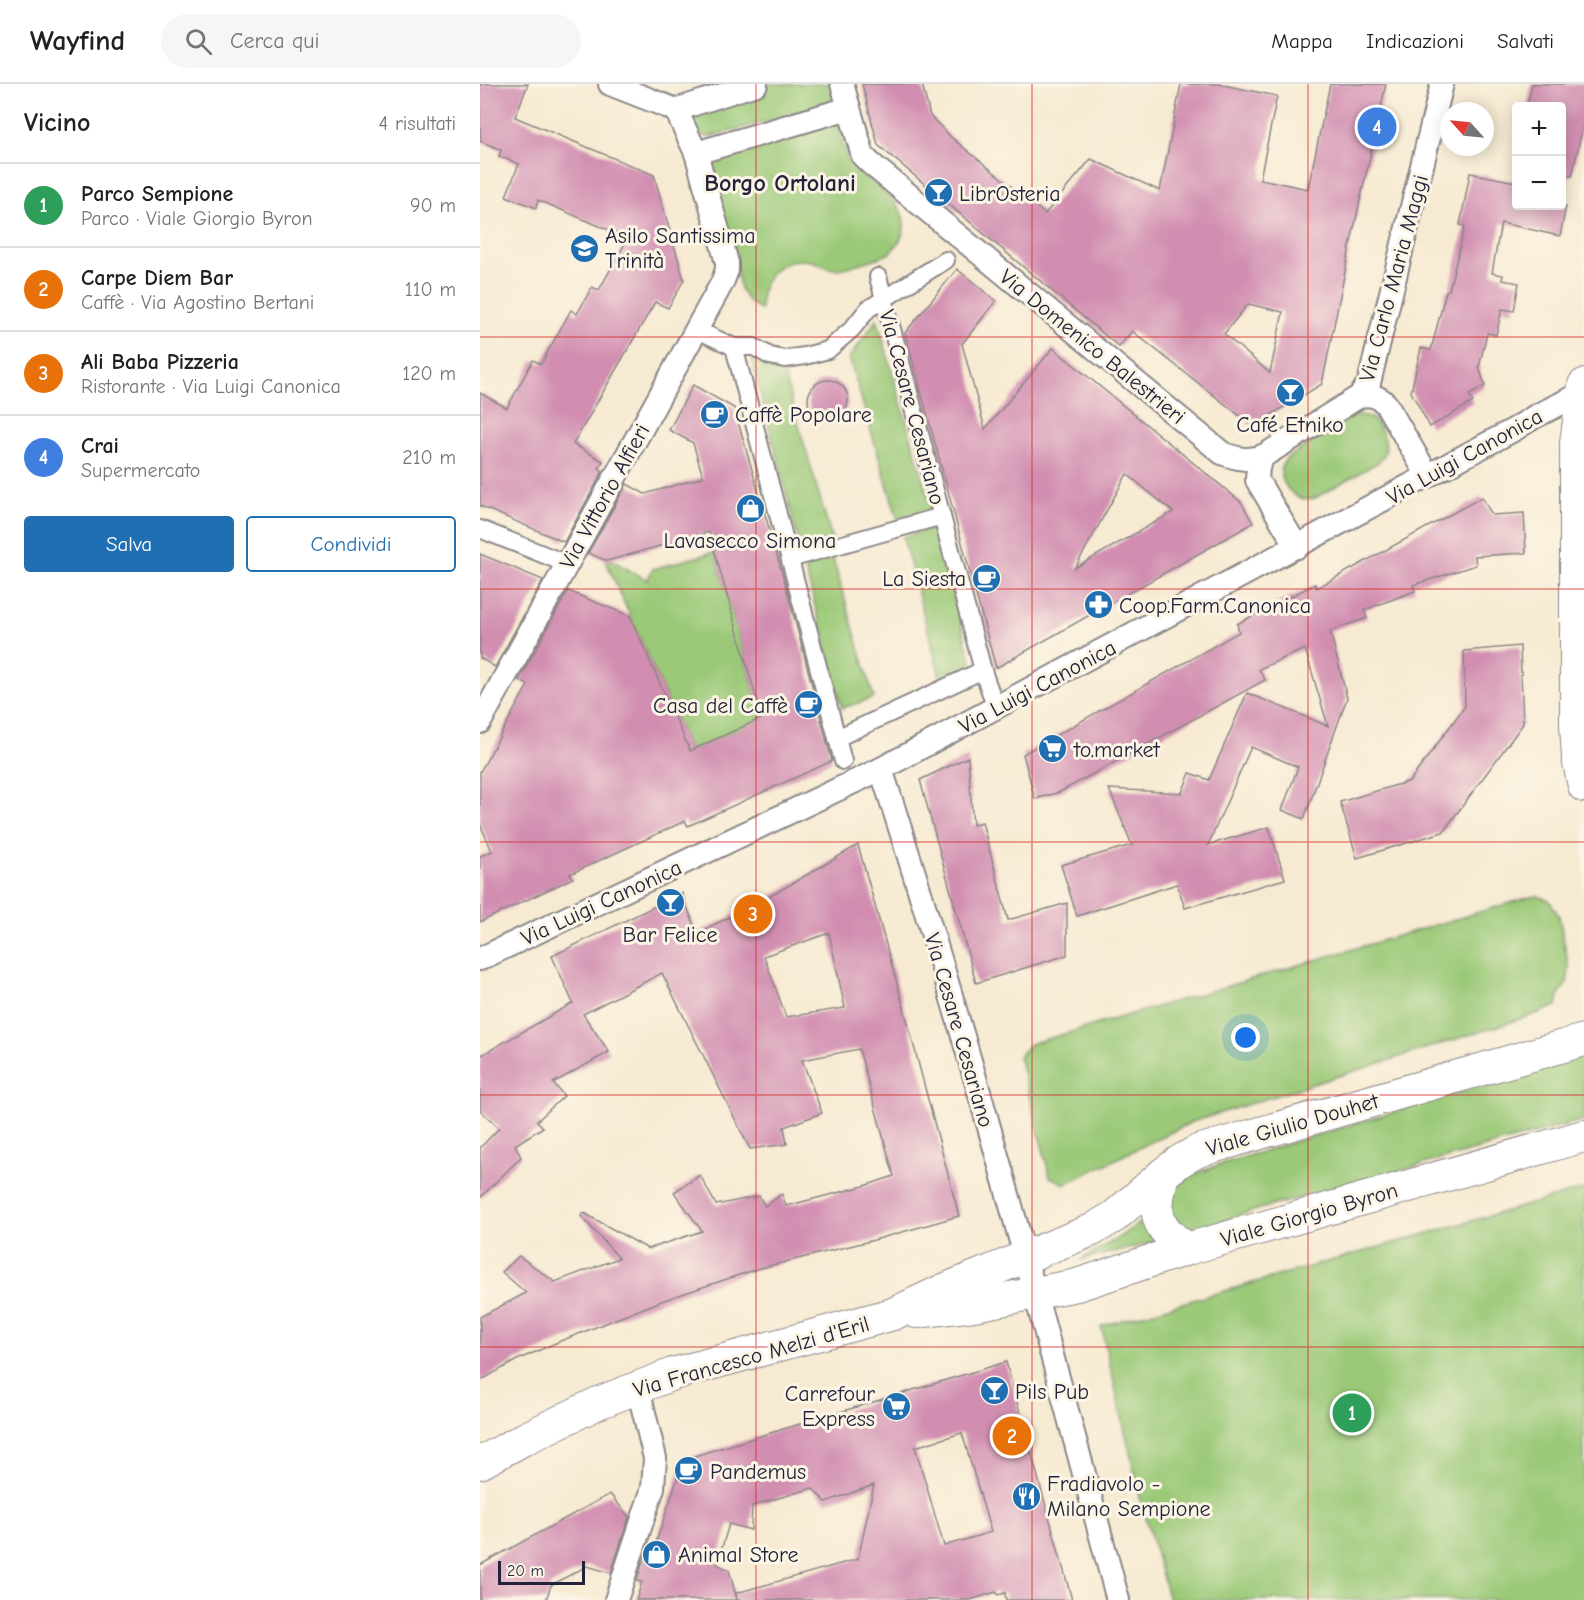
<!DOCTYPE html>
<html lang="it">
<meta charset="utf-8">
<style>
:root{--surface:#fff;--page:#f6f6f6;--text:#202124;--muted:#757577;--line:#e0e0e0;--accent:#1f6fb2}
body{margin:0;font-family:"Comic Neue",sans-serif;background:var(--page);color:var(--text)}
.controls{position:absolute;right:18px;top:18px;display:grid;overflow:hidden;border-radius:6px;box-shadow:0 3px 15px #0003}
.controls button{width:54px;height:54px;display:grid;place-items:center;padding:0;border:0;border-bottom:2px solid var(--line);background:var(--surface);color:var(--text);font:30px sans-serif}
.compass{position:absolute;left:960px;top:18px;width:54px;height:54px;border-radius:50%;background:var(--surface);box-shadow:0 3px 15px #0003;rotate:297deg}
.scale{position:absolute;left:18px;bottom:15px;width:87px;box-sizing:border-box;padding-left:6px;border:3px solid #22223b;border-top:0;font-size:16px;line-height:21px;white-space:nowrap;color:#22223b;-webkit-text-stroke:4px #fcf5e5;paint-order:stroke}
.you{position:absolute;left:766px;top:954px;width:21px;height:21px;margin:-15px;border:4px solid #fff;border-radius:50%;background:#1a73e8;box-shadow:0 0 0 9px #1a73e833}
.badge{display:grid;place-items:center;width:39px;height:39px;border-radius:50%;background:var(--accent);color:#fff;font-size:20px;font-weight:700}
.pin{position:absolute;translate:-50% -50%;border:3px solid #fff;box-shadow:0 2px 6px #0006}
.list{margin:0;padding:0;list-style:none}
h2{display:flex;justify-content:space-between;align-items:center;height:78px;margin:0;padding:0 24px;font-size:26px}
h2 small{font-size:20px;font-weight:400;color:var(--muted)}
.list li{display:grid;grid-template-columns:39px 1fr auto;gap:18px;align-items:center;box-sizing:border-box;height:84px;padding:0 24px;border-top:2px solid var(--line)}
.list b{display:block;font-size:22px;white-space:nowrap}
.list p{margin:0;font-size:20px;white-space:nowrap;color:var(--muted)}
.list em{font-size:20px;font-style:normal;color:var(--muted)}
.actions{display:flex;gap:12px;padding:18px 24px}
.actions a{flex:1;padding:14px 0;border:2px solid var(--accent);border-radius:6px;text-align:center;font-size:21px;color:var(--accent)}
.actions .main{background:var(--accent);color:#fff}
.icon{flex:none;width:33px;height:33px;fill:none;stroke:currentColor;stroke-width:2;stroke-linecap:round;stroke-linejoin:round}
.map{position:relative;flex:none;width:1104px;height:1516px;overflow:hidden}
header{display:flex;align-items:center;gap:36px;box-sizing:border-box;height:84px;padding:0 30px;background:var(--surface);border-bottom:2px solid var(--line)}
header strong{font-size:28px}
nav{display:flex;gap:33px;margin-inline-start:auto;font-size:21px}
.search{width:420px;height:54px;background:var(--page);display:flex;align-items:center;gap:15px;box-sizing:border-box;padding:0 21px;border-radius:33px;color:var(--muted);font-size:22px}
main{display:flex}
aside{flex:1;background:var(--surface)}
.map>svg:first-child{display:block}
</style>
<header>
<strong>Wayfind</strong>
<div class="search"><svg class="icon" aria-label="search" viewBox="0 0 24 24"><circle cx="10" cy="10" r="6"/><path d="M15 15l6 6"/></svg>Cerca qui</div>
<nav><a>Mappa</a><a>Indicazioni</a><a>Salvati</a></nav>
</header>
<main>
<aside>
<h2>Vicino<small>4 risultati</small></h2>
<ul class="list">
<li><span class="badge" style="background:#2e9e5b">1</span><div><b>Parco Sempione</b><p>Parco · Viale Giorgio Byron</p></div><em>90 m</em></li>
<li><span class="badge" style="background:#e8710a">2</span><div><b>Carpe Diem Bar</b><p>Caffè · Via Agostino Bertani</p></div><em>110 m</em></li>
<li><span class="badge" style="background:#e8710a">3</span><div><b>Ali Baba Pizzeria</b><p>Ristorante · Via Luigi Canonica</p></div><em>120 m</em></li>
<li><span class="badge" style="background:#3f7fe0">4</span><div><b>Crai</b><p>Supermercato</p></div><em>210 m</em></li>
</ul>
<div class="actions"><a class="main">Salva</a><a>Condividi</a></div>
</aside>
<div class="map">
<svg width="1104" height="1516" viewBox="0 0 1104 1516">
<rect width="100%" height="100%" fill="#fcf5e5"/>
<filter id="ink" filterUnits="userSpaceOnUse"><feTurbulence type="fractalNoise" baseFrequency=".0167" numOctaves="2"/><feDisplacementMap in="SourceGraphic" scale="12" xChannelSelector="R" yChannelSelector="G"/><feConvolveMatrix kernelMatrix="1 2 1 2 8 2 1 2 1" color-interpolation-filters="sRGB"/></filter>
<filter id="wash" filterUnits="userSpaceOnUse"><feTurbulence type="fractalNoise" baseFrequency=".008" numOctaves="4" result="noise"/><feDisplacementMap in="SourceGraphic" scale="24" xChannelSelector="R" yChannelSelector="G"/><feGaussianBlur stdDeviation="1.35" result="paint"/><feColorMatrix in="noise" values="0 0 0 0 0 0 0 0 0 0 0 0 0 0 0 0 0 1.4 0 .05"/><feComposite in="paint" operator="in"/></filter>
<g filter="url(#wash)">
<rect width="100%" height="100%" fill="#f7ead2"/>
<!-- green -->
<g fill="#9bc978" stroke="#5e765a" stroke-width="1.5">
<path d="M 289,0 L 351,0 L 354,18 L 349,21 L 228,53 L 219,50 L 208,28 L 284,4 Z"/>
<path d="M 352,38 L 359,41 C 362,51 365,73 371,80 C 391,101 440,122 419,158 C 417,161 412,166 410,169 C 405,172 364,185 357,185 C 347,186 340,179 331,177 C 298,171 279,195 281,226 L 268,217 L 261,206 L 232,93 L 233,78 L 241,69 Z"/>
<path d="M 397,235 L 452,426 L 418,436 L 369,274 Z"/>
<path d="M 272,276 L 304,291 L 352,455 L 320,463 Z"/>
<path d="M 882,331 L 893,335 C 904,348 912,364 899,378 L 835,414 C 818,420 802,404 801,387 C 800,382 804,378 807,374 L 868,335 L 875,332 Z"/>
<path d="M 455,444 L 494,587 L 461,596 L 423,453 Z"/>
<path d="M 235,468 L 289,659 L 259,645 L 210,667 L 123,471 L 167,496 L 173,485 Z"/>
<path d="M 352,472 L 394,614 L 362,624 L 324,480 Z"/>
<path d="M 1057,812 L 1069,816 L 1079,832 L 1089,884 L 1087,899 L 1079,910 L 1077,922 L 1053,931 L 712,1038 L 585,1100 L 570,1093 L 539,972 L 550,960 L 1047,814 Z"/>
<path d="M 1104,971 L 1104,1036 L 776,1126 L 723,1143 L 703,1143 L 691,1129 C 691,1123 690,1115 692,1110 C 698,1094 727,1086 741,1080 Z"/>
<path d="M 1104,1105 L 1104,1516 L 689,1516 L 661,1417 L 621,1242 Z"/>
<path d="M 668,1133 L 675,1158 L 600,1176 L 635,1156 Z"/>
</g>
<g id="blocks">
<!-- building -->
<g fill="#d18eb1" fill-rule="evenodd">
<path d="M 0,0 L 48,0 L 35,33 L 174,91 L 204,196 L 188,224 L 175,218 L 93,360 L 123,377 L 119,384 L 123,387 L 84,458 L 0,422 L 0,309 L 27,324 L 53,276 L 61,280 L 91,226 L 97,230 L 112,203 L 119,206 L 148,154 L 58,116 L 56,124 L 26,112 L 39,80 L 19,72 L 21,66 L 0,57 Z"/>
<path d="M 382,0 L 442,0 L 450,32 L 472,54 L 565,130 L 611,75 L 680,107 L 701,0 L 738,0 L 797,12 L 780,95 L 828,105 L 850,0 L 906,0 L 872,153 L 842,300 L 773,342 L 652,247 L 639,263 L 398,61 ZM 768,220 L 803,228 L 790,289 L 744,250 Z"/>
<path d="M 1052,0 L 1104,0 L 1104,36 L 1092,92 L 1082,91 L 1082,22 L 1047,22 Z"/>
<path d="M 990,89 L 1036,98 L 1036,122 L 1086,122 L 1080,152 L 1021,139 L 1012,189 L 1023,191 L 1022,196 L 1039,199 L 1034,227 L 1022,225 L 1016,251 L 1007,249 L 999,283 L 1005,302 L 989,311 L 993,318 L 950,343 L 931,308 L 941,264 L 951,266 L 966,207 L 969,206 L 985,142 L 980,141 Z"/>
<path d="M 477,185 L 516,217 L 482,260 L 505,345 L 573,264 L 761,418 L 773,439 L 516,584 L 425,249 ZM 647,390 L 693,428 L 595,484 Z"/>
<circle cx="348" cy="316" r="20"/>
<path d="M 213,301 L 254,324 L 305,499 L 352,677 L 208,742 L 205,737 L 90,790 L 93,794 L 0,838 L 0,772 L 12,767 L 0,740 L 0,688 L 48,601 L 39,596 L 88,507 L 150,532 L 210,667 L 282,634 L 229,448 L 127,477 L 108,469 L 147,400 L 165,410 L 223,393 L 213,359 L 189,346 Z"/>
<path d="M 1002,413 L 1012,431 L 1044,429 L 1046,469 L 995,472 L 996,481 L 933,501 L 935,507 L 884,526 L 887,534 L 850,547 L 867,614 L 824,735 L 802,726 L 818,683 L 771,663 L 728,761 L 789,743 L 805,795 L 705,824 L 697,800 L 597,832 L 581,781 L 652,761 L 629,705 L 702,709 L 710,689 L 729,696 L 767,609 L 848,642 L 825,565 L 779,585 L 785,596 L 580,708 L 555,715 L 543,670 L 759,548 L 757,540 L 835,500 L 837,504 Z"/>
<path d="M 0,470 L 63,496 L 15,583 L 0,574 Z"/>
<path d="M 1040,562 L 1043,640 L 963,748 L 877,774 L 860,718 L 930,697 L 985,622 L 984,567 Z"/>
<path d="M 488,673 L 493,741 L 502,738 L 528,836 L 587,819 L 587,871 L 496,899 L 440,696 Z"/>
<path d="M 378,761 L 423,921 L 479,1132 L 394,1156 L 277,1185 L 184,1216 L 78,1258 L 37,1276 L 0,1297 L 0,1233 L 46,1209 L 22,1188 L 39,1172 L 75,1198 L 139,1174 L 101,1132 L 104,1129 L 168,1165 L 222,1147 L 194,1108 L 220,1091 L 236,1121 L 279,1112 L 285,1122 L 302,1110 L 306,1122 L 384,1102 L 414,1092 L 379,965 L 322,976 L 342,1029 L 304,1043 L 307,1060 L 270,1065 L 182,889 L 103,930 L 129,968 L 73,999 L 84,1012 L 57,1037 L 63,1043 L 35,1061 L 41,1073 L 0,1114 L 0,1064 L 19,1044 L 0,1026 L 0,972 L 93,919 L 72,872 L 202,809 L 217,849 L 282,817 ZM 349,849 L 365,924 L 306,933 L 284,872 Z"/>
<path d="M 526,1278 L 592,1516 L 526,1516 L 525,1509 L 518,1511 L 516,1508 L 490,1516 L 257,1516 L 256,1509 L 378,1475 L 394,1401 L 346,1418 L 332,1404 L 272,1422 L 271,1446 L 249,1440 L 237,1480 L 249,1486 L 257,1516 L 156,1516 L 162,1498 L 157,1497 L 169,1458 L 174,1464 L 204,1375 ZM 482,1349 L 511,1448 L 464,1462 L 435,1363 Z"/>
<path d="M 130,1410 L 149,1433 L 131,1489 L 107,1482 L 71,1501 L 66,1516 L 0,1516 L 0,1481 Z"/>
</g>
</g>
</g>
<g filter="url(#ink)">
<use href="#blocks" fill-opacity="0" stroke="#8c8686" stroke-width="1.5"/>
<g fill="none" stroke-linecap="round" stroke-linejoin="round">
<defs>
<g id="pedestrian">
<path d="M 398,193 L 404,215 L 466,176"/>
<path d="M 228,251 L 254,263 L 363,677"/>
<path d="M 254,263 L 274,263 L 290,272 L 305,275 L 325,272 L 348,266 L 372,245 L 388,225 L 404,215 L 504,590 L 516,624"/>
<path d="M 0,445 L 87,480"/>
<path d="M 310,475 L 462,432"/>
<path d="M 357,654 L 503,586"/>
</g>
<g id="minor">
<path d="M 130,0 L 196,26 L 276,0"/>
<path d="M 362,0 L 383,72 L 390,79 L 742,369 C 757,375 770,378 785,371 L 880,312 L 889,299 L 962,0"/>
<path d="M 216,69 L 369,24"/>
<path d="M 880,312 C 891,310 898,312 906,320 L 948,392"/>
<path d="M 785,371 L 781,376 L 778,383 L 777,396 L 817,463"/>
<path d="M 0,638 L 242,199 L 247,186 L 247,179 L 241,157 L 216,69 L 196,26"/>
<path d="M 401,685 C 490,959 563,1238 638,1516"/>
<path d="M 0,875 L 401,685 L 1035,345 L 1054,333 L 1104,308"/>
<path d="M 136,1516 L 173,1404 L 175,1374 L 158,1304"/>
</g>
<g id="secondary">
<path d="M 1104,301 L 1096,359 L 1096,640 L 1098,674 L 1104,702"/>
<path d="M 683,1090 C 674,1128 672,1141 707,1165"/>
<path d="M 436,1228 L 494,1221 L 597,1201 L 707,1165 L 1104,1052"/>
<path d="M 0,1379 L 44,1355 L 118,1319 L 193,1290 L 413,1230 L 466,1205 L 612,1146 L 635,1132 L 683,1090 L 700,1077 L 718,1067 L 1104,956"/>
</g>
</defs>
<!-- pedestrian casing -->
<use href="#pedestrian" stroke="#8c8686" stroke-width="20"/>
<!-- minor casing -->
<use href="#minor" stroke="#8c8686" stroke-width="26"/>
<!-- secondary casing -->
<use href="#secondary" stroke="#8c8686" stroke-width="34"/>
<!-- pedestrian -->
<use href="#pedestrian" stroke="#fff" stroke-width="16"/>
<!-- minor -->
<use href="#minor" stroke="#fff" stroke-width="22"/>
<!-- secondary -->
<use href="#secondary" stroke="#fff" stroke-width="32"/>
</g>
</g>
<!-- grid -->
<path fill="none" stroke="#d62828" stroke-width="1.5" stroke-opacity="0.55" d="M 276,0 L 276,1516M 552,0 L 552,1516M 828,0 L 828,1516M 0,253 L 1104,253M 0,505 L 1104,505M 0,758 L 1104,758M 0,1011 L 1104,1011M 0,1263 L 1104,1263"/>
<!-- icons -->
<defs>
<symbol id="bar-disc" viewBox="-11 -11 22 22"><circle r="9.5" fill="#1f6fb2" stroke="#fcf5e5"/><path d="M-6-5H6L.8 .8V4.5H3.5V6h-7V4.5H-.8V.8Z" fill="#fff"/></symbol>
<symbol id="school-disc" viewBox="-11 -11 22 22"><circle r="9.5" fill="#1f6fb2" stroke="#fcf5e5"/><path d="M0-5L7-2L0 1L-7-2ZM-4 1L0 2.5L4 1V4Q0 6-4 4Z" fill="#fff"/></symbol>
<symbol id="cafe-disc" viewBox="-11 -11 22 22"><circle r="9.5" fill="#1f6fb2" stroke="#fcf5e5"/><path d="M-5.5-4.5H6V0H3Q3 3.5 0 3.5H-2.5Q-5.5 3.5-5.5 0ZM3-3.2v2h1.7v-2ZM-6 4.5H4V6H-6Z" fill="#fff"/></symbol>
<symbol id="shop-disc" viewBox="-11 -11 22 22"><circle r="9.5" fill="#1f6fb2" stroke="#fcf5e5"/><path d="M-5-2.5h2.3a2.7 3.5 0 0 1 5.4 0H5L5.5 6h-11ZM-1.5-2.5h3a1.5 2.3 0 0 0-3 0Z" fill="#fff"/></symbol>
<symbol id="pharmacy-disc" viewBox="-11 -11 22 22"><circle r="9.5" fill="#1f6fb2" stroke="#fcf5e5"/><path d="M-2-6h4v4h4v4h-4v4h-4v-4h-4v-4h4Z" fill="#fff"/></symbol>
<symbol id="supermarket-disc" viewBox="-11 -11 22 22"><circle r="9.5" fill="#1f6fb2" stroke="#fcf5e5"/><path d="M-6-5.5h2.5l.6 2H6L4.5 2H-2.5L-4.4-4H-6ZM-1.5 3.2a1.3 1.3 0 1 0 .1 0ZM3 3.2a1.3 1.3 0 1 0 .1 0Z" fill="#fff"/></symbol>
<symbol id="restaurant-disc" viewBox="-11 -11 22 22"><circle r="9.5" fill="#1f6fb2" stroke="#fcf5e5"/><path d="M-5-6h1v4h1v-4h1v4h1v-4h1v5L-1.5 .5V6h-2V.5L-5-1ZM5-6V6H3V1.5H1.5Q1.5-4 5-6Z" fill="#fff"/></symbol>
</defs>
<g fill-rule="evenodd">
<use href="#bar-disc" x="442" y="92" width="33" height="33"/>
<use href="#school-disc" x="88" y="148" width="33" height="33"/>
<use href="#bar-disc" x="794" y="292" width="33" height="33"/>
<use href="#cafe-disc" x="218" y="314" width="33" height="33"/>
<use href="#shop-disc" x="254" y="408" width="33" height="33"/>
<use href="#cafe-disc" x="490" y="478" width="33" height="33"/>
<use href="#pharmacy-disc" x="602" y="504" width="33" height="33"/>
<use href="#cafe-disc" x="312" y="604" width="33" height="33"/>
<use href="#supermarket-disc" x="556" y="648" width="33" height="33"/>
<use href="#bar-disc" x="174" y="802" width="33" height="33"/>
<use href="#bar-disc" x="498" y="1290" width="33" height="33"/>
<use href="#supermarket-disc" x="400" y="1306" width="33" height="33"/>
<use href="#cafe-disc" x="192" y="1370" width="33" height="33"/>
<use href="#restaurant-disc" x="530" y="1396" width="33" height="33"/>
<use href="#shop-disc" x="160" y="1454" width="33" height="33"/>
</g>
<g text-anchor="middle" stroke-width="6" stroke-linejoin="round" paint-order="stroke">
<!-- poi labels -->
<g font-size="22" fill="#22223b" stroke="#fcf5e5" text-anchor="start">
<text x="479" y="117">LibrOsteria</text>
<text x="125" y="159">Asilo Santissima<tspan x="125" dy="25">Trinità</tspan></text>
<text x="255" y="338">Caffè Popolare</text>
<text x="810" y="348" text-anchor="middle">Café Etniko</text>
<text x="270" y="464" text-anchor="middle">Lavasecco Simona</text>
<text x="486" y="502" text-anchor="end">La Siesta</text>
<text x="639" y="529">Coop.Farm.Canonica</text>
<text x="308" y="629" text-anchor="end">Casa del Caffè</text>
<text x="594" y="673">to.market</text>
<text x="190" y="858" text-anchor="middle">Bar Felice</text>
<text x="535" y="1315">Pils Pub</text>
<text x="395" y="1317" text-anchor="end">Carrefour<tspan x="395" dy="25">Express</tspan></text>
<text x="230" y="1395">Pandemus</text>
<text x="567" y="1407">Fradiavolo -<tspan x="567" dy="25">Milano Sempione</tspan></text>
<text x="198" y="1478">Animal Store</text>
</g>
<!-- street labels -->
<g font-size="22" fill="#22223b" stroke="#fcf5e5">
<text transform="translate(913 194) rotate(-75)" y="8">Via Carlo Maria Maggi</text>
<text transform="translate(613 262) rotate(39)" y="8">Via Domenico Balestrieri</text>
<text transform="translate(433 323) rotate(75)" y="8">Via Cesare Cesariano</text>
<text transform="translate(984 372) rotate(-29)" y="8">Via Luigi Canonica</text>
<text transform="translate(124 412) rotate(-61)" y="8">Via Vittorio Alfieri</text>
<text transform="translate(557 602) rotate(-28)" y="8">Via Luigi Canonica</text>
<text transform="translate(121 818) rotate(-25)" y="8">Via Luigi Canonica</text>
<text transform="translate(480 946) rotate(74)" y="8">Via Cesare Cesariano</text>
<text transform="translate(812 1040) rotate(-16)" y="8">Viale Giulio Douhet</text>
<text transform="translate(829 1130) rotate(-16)" y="8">Viale Giorgio Byron</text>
<text transform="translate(271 1272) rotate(-16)" y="8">Via Francesco Melzi d'Eril</text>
</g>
<!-- neighbourhood labels -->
<g font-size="24" font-weight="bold" fill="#22223b" stroke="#fcf5e5">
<text x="300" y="107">Borgo Ortolani</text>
</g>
</g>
</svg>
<div class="controls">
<button>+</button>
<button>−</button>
</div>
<svg class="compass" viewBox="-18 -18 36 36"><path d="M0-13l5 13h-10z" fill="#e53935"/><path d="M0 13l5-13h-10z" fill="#757577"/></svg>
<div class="scale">20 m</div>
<div class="you"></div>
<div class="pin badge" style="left:872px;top:1329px;background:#2e9e5b">1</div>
<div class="pin badge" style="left:532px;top:1352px;background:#e8710a">2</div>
<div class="pin badge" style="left:273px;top:830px;background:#e8710a">3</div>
<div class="pin badge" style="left:897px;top:43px;background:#3f7fe0">4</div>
</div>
</main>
